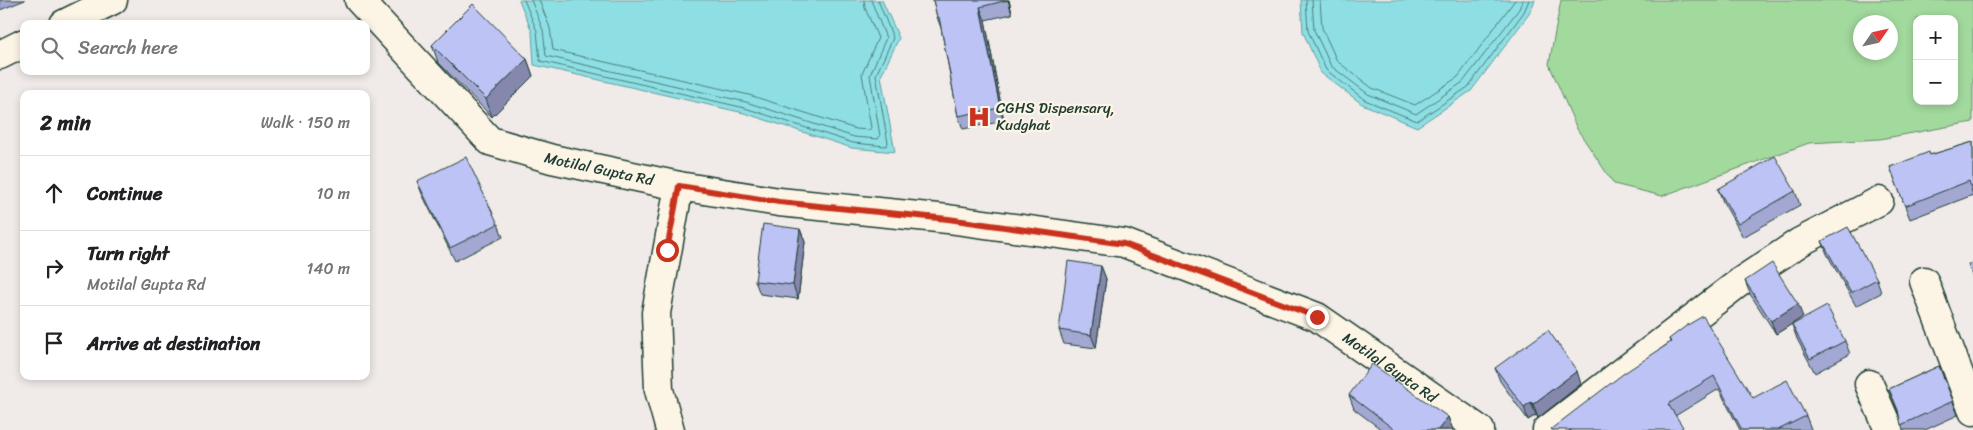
<!DOCTYPE html>
<meta charset="utf-8">
<style>
:root{--surface:#fff;--page:#f2f2f2;--text:#202124;--muted:#757577;--line:#e0e0e0}
body{margin:0;font-family:Sriracha,sans-serif;background:var(--page);color:var(--text)}
.controls{position:absolute;right:15px;top:15px;display:grid;overflow:hidden;border-radius:10px;box-shadow:0 2px 8px #0003}
.controls button{width:45px;height:45px;display:grid;place-items:center;padding:0;border:0;border-bottom:1px solid var(--line);background:var(--surface);color:var(--text);font:25px sans-serif}
.compass{position:absolute;left:1853px;top:15px;width:45px;height:45px;border-radius:50%;background:var(--surface);box-shadow:0 2px 8px #0003;rotate:56deg}
.stop{position:absolute;width:15px;height:15px;margin:-11px;border:4px solid #c8321e;border-radius:50%;background:#fff}
.stop.end{background:#c8321e;border-color:#fff;box-shadow:0 1px 5px #0008}
.list{margin:0;padding:0;list-style:none}
h2{display:flex;justify-content:space-between;align-items:center;height:65px;margin:0;padding:0 20px;font-size:21px}
h2 small{font-size:16px;font-weight:400;color:var(--muted)}
.list li{display:grid;grid-template-columns:32px 1fr auto;gap:15px;align-items:center;box-sizing:border-box;height:75px;padding:0 20px;border-top:1px solid var(--line)}
.list b{display:block;font-size:19px;white-space:nowrap}
.list p{margin:0;font-size:16px;white-space:nowrap;color:var(--muted)}
.list em{font-size:16px;font-style:normal;color:var(--muted)}
.icon{flex:none;width:28px;height:28px;fill:none;stroke:currentColor;stroke-width:2;stroke-linecap:round;stroke-linejoin:round}
.map{position:relative;flex:none;width:1973px;height:430px;overflow:hidden}
.search{position:absolute;background:var(--surface);box-shadow:0 2px 8px #0003;left:20px;top:20px;width:350px;height:55px;display:flex;align-items:center;gap:12px;box-sizing:border-box;padding:0 18px;border-radius:10px;color:var(--muted);font-size:19px}
.panel{position:absolute;background:var(--surface);box-shadow:0 2px 8px #0003;left:20px;top:90px;width:350px;height:290px;border-radius:10px}
.map>svg:first-child{display:block}
</style>
<div class="map">
<svg width="1973" height="430" viewBox="0 0 1973 430">
<rect width="100%" height="100%" fill="#f0ebe8"/>
<filter id="ink" filterUnits="userSpaceOnUse"><feTurbulence type="fractalNoise" baseFrequency=".02" numOctaves="2"/><feDisplacementMap in="SourceGraphic" scale="10" xChannelSelector="R" yChannelSelector="G"/><feConvolveMatrix kernelMatrix="1 2 1 2 8 2 1 2 1" color-interpolation-filters="sRGB"/></filter>
<g filter="url(#ink)">
<!-- green -->
<path fill="#a2d99d" stroke="#608b68" fill-rule="evenodd" d="M 1561,0 L 1973,0 L 1973,122 L 1880,139 L 1809,143 L 1662,196 L 1614,184 L 1577,129 L 1549,64 ZM 1917,19 L 1954,19 L 1954,101 L 1917,101 ZM 1860,22 L 1890,22 L 1890,52 L 1860,52 Z"/>
<!-- water -->
<g fill="#8edfe4" stroke="#629e9e">
<path d="M 519,0 L 882,0 L 899,38 L 881,76 L 895,152 L 852,148 L 744,113 L 534,65 L 532,32 Z"/>
<path d="M 1301,0 L 1535,0 L 1529,14 L 1471,91 L 1417,127 L 1362,104 L 1321,73 L 1303,32 Z"/>
</g>
<g fill="none" stroke-linecap="round" stroke-linejoin="round">
<!-- shore -->
<g stroke="#4b7e7a" stroke-width="1">
<path d="M 524,0 L 537,31 L 540,61 L 745,108 L 853,143 L 886,146 L 888,143 L 876,75 L 893,38 L 878,0"/>
<path d="M 531,0 L 543,30 L 546,56 L 746,102 L 854,137 L 878,139 L 880,136 L 870,75 L 886,38 L 871,0"/>
<path d="M 539,0 L 550,28 L 553,50 L 749,95 L 856,129 L 869,130 L 871,128 L 862,74 L 878,38 L 865,8 L 864,0"/>
<path d="M 1306,0 L 1308,31 L 1326,70 L 1365,100 L 1417,121 L 1468,87 L 1524,12 L 1529,0"/>
<path d="M 1312,0 L 1314,30 L 1331,66 L 1368,94 L 1416,114 L 1463,82 L 1519,9 L 1523,0"/>
<path d="M 1320,0 L 1322,28 L 1337,61 L 1372,88 L 1415,105 L 1458,77 L 1515,0"/>
</g>
<defs>
<g id="street">
<path d="M 64,24 L 113,0"/>
<path d="M 0,55 L 24,43"/>
<path d="M 1924,281 L 1973,411"/>
<path d="M 1869,384 L 1889,430"/>
<path d="M 670,430 L 659,390 L 656,313 L 679,186"/>
<path d="M 1547,430 L 1740,282 L 1800,242 L 1879,201"/>
</g>
<g id="secondary">
<path id="s1" d="M 359,0 L 490,141 L 552,159 L 679,186 L 779,202 L 948,219 L 1124,243 L 1317,317 L 1480,430"/>
</g>
</defs>
<!-- street casing -->
<use href="#street" stroke="#1f3d34" stroke-width="31"/>
<!-- secondary casing -->
<use href="#secondary" stroke="#1f3d34" stroke-width="31"/>
<!-- street -->
<use href="#street" stroke="#fcf5e5" stroke-width="28"/>
<!-- secondary -->
<use href="#secondary" stroke="#fcf5e5" stroke-width="28"/>
</g>
<!-- wall -->
<g fill="#a3a8d3" stroke="#1f3d34">
<path d="M 0,0 L 25,0 L 0,10 Z"/>
<path d="M 933,0 L 1009,0 L 1012,14 L 985,20 L 1004,121 L 963,129 L 958,116 L 941,28 L 937,17 Z"/>
<path d="M 432,45 L 527,59 L 533,76 L 492,117 L 438,62 Z"/>
<path d="M 1973,142 L 1973,195 L 1910,219 L 1890,167 Z"/>
<path d="M 417,181 L 498,224 L 503,237 L 455,261 L 422,194 Z"/>
<path d="M 1718,189 L 1795,191 L 1800,205 L 1743,237 L 1723,202 Z"/>
<path d="M 800,229 L 805,242 L 798,299 L 760,294 L 755,281 Z"/>
<path d="M 1822,241 L 1877,279 L 1881,293 L 1856,306 L 1827,254 Z"/>
<path d="M 1101,266 L 1106,279 L 1096,348 L 1064,344 L 1059,330 Z"/>
<path d="M 1745,281 L 1803,317 L 1776,334 L 1750,294 Z"/>
<path d="M 1792,325 L 1845,341 L 1850,354 L 1815,373 L 1797,339 Z"/>
<path d="M 1669,339 L 1753,398 L 1806,416 L 1811,429 L 1809,430 L 1740,430 L 1719,389 L 1675,416 L 1552,430 L 1670,342 Z"/>
<path d="M 1939,366 L 1958,415 L 1925,430 L 1903,430 L 1899,414 L 1889,389 Z"/>
<path d="M 1495,368 L 1581,384 L 1538,418 L 1536,415 L 1528,420 L 1500,381 Z"/>
<path d="M 1349,395 L 1448,417 L 1453,430 L 1382,430 L 1354,409 Z"/>
</g>
<!-- shaded-wall -->
<g fill="#8588ac" stroke="#1f3d34">
<path d="M 1008,0 L 1009,0 L 1012,14 Z"/>
<path d="M 980,7 L 985,20 L 1004,121 L 1000,108 Z"/>
<path d="M 527,59 L 533,76 L 492,117 L 486,99 Z"/>
<path d="M 800,229 L 805,242 L 798,299 L 793,285 Z"/>
<path d="M 1101,266 L 1106,279 L 1096,348 L 1091,335 Z"/>
<path d="M 1798,304 L 1803,317 L 1776,334 L 1771,321 Z"/>
<path d="M 1577,371 L 1581,384 L 1538,418 L 1533,404 Z"/>
<path d="M 1531,402 L 1536,415 L 1528,420 L 1524,407 Z"/>
<path d="M 1448,417 L 1453,430 L 1438,430 Z"/>
</g>
<!-- building -->
<g fill="#bec3f5" stroke="#1f3d34">
<path d="M 933,0 L 1008,0 L 980,7 L 1000,108 L 958,116 L 939,17 L 937,17 Z"/>
<path d="M 473,4 L 527,59 L 486,99 L 432,45 Z"/>
<path d="M 1973,142 L 1973,195 L 1969,181 L 1905,206 L 1890,167 L 1929,152 L 1930,155 Z"/>
<path d="M 1775,156 L 1795,191 L 1738,224 L 1718,189 Z"/>
<path d="M 466,157 L 498,224 L 450,248 L 417,181 Z"/>
<path d="M 763,224 L 800,229 L 793,285 L 755,281 Z"/>
<path d="M 1848,227 L 1877,279 L 1851,293 L 1822,241 Z"/>
<path d="M 1068,261 L 1101,266 L 1091,335 L 1059,330 Z"/>
<path d="M 1772,263 L 1798,304 L 1771,321 L 1745,281 Z"/>
<path d="M 1973,263 L 1973,278 L 1968,265 Z"/>
<path d="M 1827,306 L 1845,341 L 1810,359 L 1792,325 Z"/>
<path d="M 1703,316 L 1753,398 L 1787,380 L 1806,416 L 1778,430 L 1742,430 L 1714,376 L 1668,404 L 1683,427 L 1679,430 L 1552,430 L 1551,429 L 1623,374 L 1671,342 L 1669,339 L 1686,326 Z"/>
<path d="M 1548,330 L 1577,371 L 1533,404 L 1531,402 L 1524,407 L 1495,368 Z"/>
<path d="M 1372,364 L 1448,417 L 1438,430 L 1395,430 L 1349,395 Z"/>
<path d="M 1939,366 L 1953,401 L 1901,425 L 1898,410 L 1889,389 Z"/>
</g>
</g>
<g fill="none" stroke-linecap="round" stroke-linejoin="round" filter="url(#ink)">
<!-- route -->
<path stroke="#c8321e" stroke-width="6" d="M 667,250 L 679,186 L 779,202 L 948,219 L 1124,244 L 1317,317"/>
</g>
<!-- icons -->
<defs>
<symbol id="hospital-bare" viewBox="-9 -9 18 18"><path d="M-5-5h3v3.5h4V-5h3V5h-3V1.5h-4V5h-3Z" fill="#c8321e" stroke="#fcf5e5" stroke-width="2.5" paint-order="stroke"/></symbol>
</defs>
<g fill-rule="evenodd">
<use href="#hospital-bare" x="963" y="101" width="32" height="32"/>
</g>
<g text-anchor="middle" stroke-width="4.5" stroke-linejoin="round" paint-order="stroke">
<!-- poi labels -->
<g font-size="15" fill="#1f3d34" stroke="#fcf5e5" text-anchor="start">
<text x="996" y="113">CGHS Dispensary,<tspan x="996" dy="17">Kudghat</tspan></text>
</g>
<!-- street labels -->
<g font-size="15" fill="#1f3d34" stroke="#fcf5e5">
<text dy="5" stroke="none"><textPath href="#s1" startOffset="305">Motilal Gupta Rd</textPath></text>
<text dy="5" stroke="none"><textPath href="#s1" startOffset="1131">Motilal Gupta Rd</textPath></text>
</g>
</g>
</svg>
<div class="controls">
<button>+</button>
<button>−</button>
</div>
<svg class="compass" viewBox="-18 -18 36 36"><path d="M0-13l5 13h-10z" fill="#e53935"/><path d="M0 13l5-13h-10z" fill="#757577"/></svg>
<div class="stop" style="left:667px;top:250px"></div>
<div class="stop end" style="left:1317px;top:317px"></div>
<div class="search"><svg class="icon" aria-label="search" viewBox="0 0 24 24"><circle cx="10" cy="10" r="6"/><path d="M15 15l6 6"/></svg>Search here</div>
<section class="panel">
<h2>2 min<small>Walk · 150 m</small></h2>
<ul class="list">
<li><svg class="icon" aria-label="ahead" viewBox="0 0 24 24"><path d="M12 20V5M6 11l6-6 6 6"/></svg><div><b>Continue</b></div><em>10 m</em></li>
<li><svg class="icon" aria-label="right" viewBox="0 0 24 24"><path d="M7 20v-9h11M14 6l5 5-5 5"/></svg><div><b>Turn right</b><p>Motilal Gupta Rd</p></div><em>140 m</em></li>
<li><svg class="icon" aria-label="arrive" viewBox="0 0 24 24"><path d="M6 21V4h12l-3 4 3 4H6"/></svg><div><b>Arrive at destination</b></div></li>
</ul>
</section>
</div>
